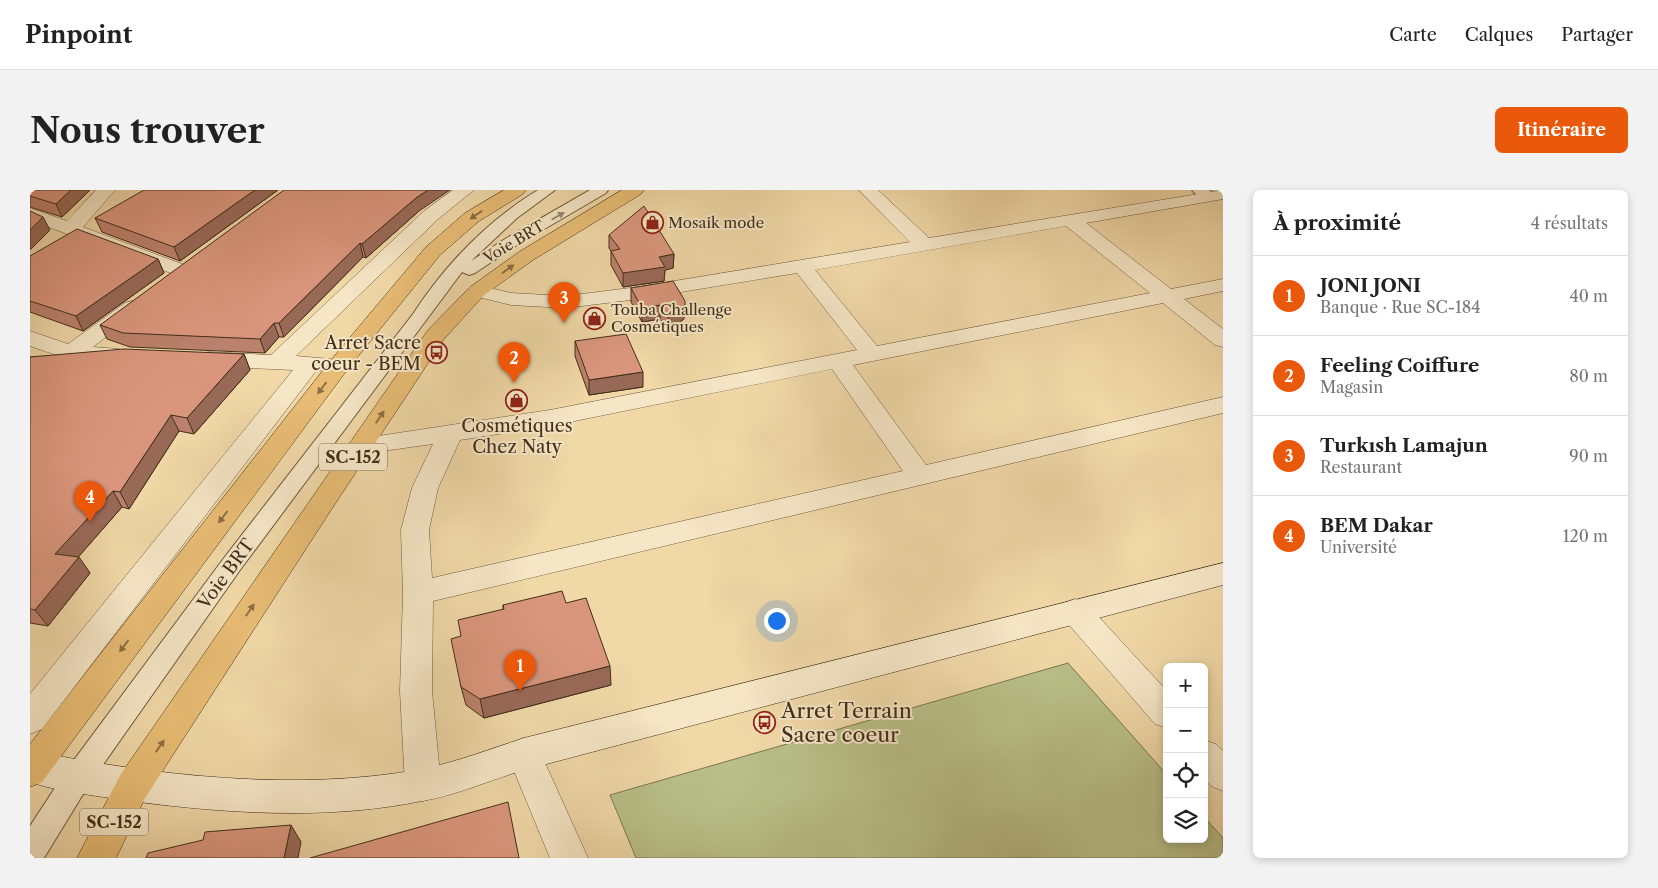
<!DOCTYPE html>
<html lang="fr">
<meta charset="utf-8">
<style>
:root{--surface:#fff;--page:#f2f2f2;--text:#222;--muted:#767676;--line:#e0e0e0;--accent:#ea580c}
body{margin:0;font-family:"Libre Caslon Text",serif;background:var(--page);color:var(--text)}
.controls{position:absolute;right:15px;bottom:15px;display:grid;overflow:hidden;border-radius:8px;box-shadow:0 2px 8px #0003}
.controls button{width:45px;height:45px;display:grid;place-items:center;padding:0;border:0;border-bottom:1px solid var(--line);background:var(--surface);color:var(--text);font:25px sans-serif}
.you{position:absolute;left:746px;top:430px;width:18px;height:18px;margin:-12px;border:4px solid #fff;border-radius:50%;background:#1a73e8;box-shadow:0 0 0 8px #1a73e833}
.badge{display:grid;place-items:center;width:32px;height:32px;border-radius:50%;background:var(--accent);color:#fff;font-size:16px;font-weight:700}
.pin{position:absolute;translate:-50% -41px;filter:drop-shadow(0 1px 2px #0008)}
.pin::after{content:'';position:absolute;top:26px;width:18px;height:15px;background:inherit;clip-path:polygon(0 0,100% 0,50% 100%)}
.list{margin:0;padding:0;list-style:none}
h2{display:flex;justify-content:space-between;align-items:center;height:65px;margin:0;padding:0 20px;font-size:21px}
h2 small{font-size:16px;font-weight:400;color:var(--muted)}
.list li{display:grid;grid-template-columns:32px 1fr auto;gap:15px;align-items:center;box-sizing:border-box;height:80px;padding:0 20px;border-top:1px solid var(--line)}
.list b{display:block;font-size:19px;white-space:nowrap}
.list p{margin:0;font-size:16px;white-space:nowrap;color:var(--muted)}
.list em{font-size:16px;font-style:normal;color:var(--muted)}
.icon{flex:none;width:28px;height:28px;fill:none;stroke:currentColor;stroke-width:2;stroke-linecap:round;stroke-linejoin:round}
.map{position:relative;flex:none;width:1193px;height:668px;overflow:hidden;border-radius:8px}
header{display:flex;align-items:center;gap:30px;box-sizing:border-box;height:70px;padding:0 25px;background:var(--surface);border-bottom:1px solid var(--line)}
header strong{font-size:24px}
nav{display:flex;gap:28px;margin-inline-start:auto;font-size:18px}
.intro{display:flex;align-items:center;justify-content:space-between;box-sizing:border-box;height:120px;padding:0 30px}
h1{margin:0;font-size:35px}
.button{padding:12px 22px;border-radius:8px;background:var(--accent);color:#fff;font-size:18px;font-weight:700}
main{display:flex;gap:30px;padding:0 30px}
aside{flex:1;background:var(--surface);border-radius:8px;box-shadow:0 2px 8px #0003}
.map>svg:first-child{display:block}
</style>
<header>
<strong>Pinpoint</strong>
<nav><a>Carte</a><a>Calques</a><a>Partager</a></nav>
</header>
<div class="intro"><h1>Nous trouver</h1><a class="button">Itinéraire</a></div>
<main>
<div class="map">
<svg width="1193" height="668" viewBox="0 0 1193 668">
<rect width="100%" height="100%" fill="#f0d8a7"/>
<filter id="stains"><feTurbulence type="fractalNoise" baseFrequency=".004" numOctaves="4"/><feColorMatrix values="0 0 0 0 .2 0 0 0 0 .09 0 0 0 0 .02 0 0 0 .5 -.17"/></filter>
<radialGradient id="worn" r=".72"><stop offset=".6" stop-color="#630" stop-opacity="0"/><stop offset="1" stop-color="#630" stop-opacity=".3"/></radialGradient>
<!-- green -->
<path fill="#b8bf88" stroke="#7d7651" d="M 1038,473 L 1137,585 L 1137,649 L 1174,649 L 1174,627 L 1193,648 L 1193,668 L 606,668 L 580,605 Z"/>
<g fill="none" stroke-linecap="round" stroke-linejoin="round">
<defs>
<g id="lane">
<path d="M 508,0 L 525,0 L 487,28 L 441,71 L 475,49 L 560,0 L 578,0 L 576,3 L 487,55 L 445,83 L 439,85 L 432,82 L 210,380 L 58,596 L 14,668 L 0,668 L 0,636 L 38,578 L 194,368 L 383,124 C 415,75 457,31 508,0 Z"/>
<path d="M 1162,0 L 1179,0 L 1186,6 L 1184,9 C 1176,11 1167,7 1162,0 Z"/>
</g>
<g id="street">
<path d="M 66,0 L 85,0 L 53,37 L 160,77 L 163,81 L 160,85 L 153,87 L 146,85 L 0,30 L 0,18 L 37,31 Z"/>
<path d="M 423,0 L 444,0 L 408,29 L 266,166 L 301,169 L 304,174 L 301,179 L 286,181 L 12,539 L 0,544 L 0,504 L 263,180 L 178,176 L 170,174 L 167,169 L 170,164 L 178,162 L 241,165 L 394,21 Z"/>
<path d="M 829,0 L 848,0 L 899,48 L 1193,0 L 1193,9 L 1056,33 L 1141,99 L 1193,89 L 1193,101 L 1154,109 L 1193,139 L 1193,157 L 1185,155 L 1133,113 L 823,175 L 896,275 L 1193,207 L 1193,223 L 403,411 L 402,501 L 411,595 L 405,607 L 393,611 L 381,607 L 375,595 L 370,501 L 373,403 L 371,340 L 382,298 L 403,254 L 331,264 L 322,262 L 318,256 L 322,250 L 520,220 L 827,160 L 767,83 L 608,109 L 536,118 L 481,115 L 440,105 L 437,101 L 440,97 L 447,95 L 481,103 L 536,106 L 608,97 L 880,52 ZM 1036,36 L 1120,103 L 847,156 L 785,80 ZM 802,179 L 873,281 L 402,388 L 399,340 L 408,298 L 430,250 L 520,236 Z"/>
<path d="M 102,111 L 109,113 L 113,117 L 109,121 L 63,157 L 89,159 L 92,164 L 89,169 C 58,176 28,166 0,156 L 0,141 L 38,154 L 95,113 Z"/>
<path d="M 1045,409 L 1056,413 L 1137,501 L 1137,538 L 1125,534 L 1034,429 L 1030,421 L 1034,413 Z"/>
<path d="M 494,548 L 506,553 L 558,668 L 520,668 L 477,564 L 482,553 Z"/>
<path d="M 1174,550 L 1186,554 L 1193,561 L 1193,601 L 1181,596 L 1174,589 Z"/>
</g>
<path id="secondary" d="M 1193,373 L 1193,395 L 494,580 C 460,590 427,605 392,611 C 295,631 191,623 93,610 C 63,605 29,602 0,592 L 0,562 L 3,561 C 125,586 269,602 392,579 C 427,572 460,559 494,548 Z"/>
<g id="primary">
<path d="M 474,0 L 496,0 L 493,4 L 449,31 L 410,65 L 317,180 L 12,592 L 0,597 L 0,554 L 301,170 L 396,57 L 435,23 Z"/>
<path d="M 592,0 L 614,0 L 611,4 L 503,70 L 454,105 L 414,149 L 299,323 L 115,608 L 86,668 L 47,668 L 91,584 L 398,140 L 440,97 L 489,62 Z"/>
</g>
</defs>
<!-- lane casing -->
<use href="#lane" stroke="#6e583d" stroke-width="2"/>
<!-- street casing -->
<use href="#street" stroke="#6e583d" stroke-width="1"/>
<!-- secondary casing -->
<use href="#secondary" stroke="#422e1a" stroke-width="1"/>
<!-- primary casing -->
<use href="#primary" stroke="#422e1a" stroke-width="1"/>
<!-- lane -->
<use href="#lane" fill="#f5e6c6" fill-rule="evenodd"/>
<!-- street -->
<use href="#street" fill="#f5e6c6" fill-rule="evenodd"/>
<!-- secondary -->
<use href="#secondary" fill="#f5e6c6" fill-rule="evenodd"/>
<!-- primary -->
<use href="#primary" fill="#e8bc74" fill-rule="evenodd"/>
</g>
<!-- wall -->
<g fill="#bb816c" stroke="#422e1a">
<path d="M 0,0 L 60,0 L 32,27 L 0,17 Z"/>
<path d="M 248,0 L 150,71 L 72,42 L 65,28 Z"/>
<path d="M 389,21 L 336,68 L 333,67 L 254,147 L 249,147 L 235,163 L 100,157 L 77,149 L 70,135 Z"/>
<path d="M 579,45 L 644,64 L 643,78 L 635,80 L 634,91 L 593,97 L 581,75 L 581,61 L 579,58 Z"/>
<path d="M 0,66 L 128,69 L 134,83 L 53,141 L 0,122 Z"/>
<path d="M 601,98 L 654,129 L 638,140 L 630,129 L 612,132 L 601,112 Z"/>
<path d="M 545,151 L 613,197 L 559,205 L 545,166 Z"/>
<path d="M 214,164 L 220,180 L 164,244 L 149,241 L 99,319 L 92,317 L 48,367 L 60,383 L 18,436 L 0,433 L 0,167 Z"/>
<path d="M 536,413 L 581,495 L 454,528 L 436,515 L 431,497 L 431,446 L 473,419 L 473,415 Z"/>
</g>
<!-- shaded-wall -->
<g fill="#996958" stroke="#422e1a">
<path d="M 41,0 L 60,0 L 32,27 L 26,14 Z"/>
<path d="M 225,0 L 248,0 L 150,71 L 144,57 Z"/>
<path d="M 398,0 L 420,0 L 389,21 L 336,68 L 332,54 L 386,8 Z"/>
<path d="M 13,27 L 20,40 L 0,60 L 0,40 Z"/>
<path d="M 330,53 L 333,67 L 254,147 L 249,133 Z"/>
<path d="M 644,64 L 643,78 L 635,80 L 634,91 L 593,97 L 593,83 L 629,67 Z"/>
<path d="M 128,69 L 134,83 L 53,141 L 46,126 Z"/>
<path d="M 630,115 L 630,129 L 612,132 L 612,118 Z"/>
<path d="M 655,115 L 654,129 L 638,140 L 638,126 Z"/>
<path d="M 244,133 L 249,147 L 235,163 L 230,149 Z"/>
<path d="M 214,164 L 220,180 L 164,244 L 157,228 Z"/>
<path d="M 613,182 L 613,197 L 559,205 L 559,190 Z"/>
<path d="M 141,225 L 149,241 L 99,319 L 90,302 Z"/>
<path d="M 83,301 L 92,317 L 37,380 L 25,364 Z"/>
<path d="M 49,367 L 60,383 L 18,436 L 5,420 Z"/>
<path d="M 580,476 L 581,495 L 454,528 L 450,509 Z"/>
<path d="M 261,635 L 271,652 L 268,668 L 254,668 Z"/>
</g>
<!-- building -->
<g fill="#da967d" stroke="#422e1a">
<path d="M 0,0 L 41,0 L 26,14 L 0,6 Z"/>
<path d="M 114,0 L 225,0 L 144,57 L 65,28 Z"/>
<path d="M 254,0 L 398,0 L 386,8 L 332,54 L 330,53 L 249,133 L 244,133 L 230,149 L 93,143 L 70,135 Z"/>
<path d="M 614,16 L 644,64 L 629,67 L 635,77 L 593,83 L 581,61 L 590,59 L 579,45 Z"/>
<path d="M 0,21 L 13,27 L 0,40 Z"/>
<path d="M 47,39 L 128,69 L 46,126 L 0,111 L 0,66 Z"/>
<path d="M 643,91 L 655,111 L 655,115 L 638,126 L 630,115 L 612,118 L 601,98 Z"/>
<path d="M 596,144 L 613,182 L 559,190 L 545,151 Z"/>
<path d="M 94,159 L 214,164 L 157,228 L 141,225 L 90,302 L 83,301 L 25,364 L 49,367 L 5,420 L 0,419 L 0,167 Z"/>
<path d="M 532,401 L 536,413 L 556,408 L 580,476 L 450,509 L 431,497 L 421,449 L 431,446 L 428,430 L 474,419 L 473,415 Z"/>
<path d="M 478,612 L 489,668 L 280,668 Z"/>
<path d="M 261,635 L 254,668 L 116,668 L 118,663 L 173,650 L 175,642 Z"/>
</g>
<!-- one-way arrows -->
<defs><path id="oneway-solid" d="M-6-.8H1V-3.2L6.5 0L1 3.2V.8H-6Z" transform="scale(1.25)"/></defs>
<g fill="#8d6e42">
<use href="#oneway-solid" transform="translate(446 25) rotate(146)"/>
<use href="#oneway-solid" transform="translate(478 79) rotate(-36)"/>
<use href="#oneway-solid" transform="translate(292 198) rotate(127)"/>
<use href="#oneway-solid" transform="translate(350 227) rotate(-56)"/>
<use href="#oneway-solid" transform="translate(193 327) rotate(127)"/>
<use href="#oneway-solid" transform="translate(220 420) rotate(-56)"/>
<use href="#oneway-solid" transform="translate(94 456) rotate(127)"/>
<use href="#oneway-solid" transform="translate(130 556) rotate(-56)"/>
</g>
<use fill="#9c8a70" href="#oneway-solid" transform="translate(528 26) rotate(-30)"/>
<!-- icons -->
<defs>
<symbol id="shop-ring" viewBox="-11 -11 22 22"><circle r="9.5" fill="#f5e6c6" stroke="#8f2418" stroke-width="1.5"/><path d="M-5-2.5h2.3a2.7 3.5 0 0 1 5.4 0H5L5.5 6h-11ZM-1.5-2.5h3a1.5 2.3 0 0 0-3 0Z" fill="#8f2418"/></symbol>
<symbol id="bus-ring" viewBox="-11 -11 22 22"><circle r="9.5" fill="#f5e6c6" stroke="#8f2418" stroke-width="1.5"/><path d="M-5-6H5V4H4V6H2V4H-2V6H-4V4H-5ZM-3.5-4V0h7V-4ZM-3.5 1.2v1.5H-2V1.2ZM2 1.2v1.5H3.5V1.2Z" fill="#8f2418"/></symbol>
</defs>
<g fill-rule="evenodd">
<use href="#shop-ring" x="610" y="20" width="25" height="25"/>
<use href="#shop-ring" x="552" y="116" width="25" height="25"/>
<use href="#bus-ring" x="394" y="150" width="25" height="25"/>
<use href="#shop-ring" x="474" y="198" width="25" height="25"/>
<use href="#bus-ring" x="722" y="520" width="25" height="25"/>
</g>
<g text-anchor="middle" stroke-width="4" stroke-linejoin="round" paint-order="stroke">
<!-- far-poi labels -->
<g font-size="15" fill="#422e1a" stroke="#f5e6c6" text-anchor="start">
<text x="638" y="38">Mosaik mode</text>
<text x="581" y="125">Touba Challenge<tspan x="581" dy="17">Cosmétiques</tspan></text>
</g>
<!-- far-street labels -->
<g font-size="15" fill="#422e1a" stroke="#f5e6c6">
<text transform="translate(484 52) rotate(-31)" y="5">Voie BRT</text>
</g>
<!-- shield labels -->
<g fill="#f5e6c6" stroke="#78654e" stroke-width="1">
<rect x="289" y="253.5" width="68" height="27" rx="4"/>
<rect x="50" y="618.5" width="68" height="27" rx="4"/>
</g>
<g font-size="16" font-weight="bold" fill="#422e1a">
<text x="323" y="273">SC-152</text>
<text x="84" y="638">SC-152</text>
</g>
<!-- poi labels -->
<g font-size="18" fill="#422e1a" stroke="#f5e6c6" text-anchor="end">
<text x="391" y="159">Arret Sacre<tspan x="391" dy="21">coeur - BEM</tspan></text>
<text x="487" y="242" text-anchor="middle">Cosmétiques<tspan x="487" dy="21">Chez Naty</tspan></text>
</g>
<!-- street labels -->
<g font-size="18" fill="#422e1a" stroke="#f5e6c6">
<text transform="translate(196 384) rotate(-54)" y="6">Voie BRT</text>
</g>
<!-- near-poi labels -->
<g font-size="21" fill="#422e1a" stroke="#f5e6c6" text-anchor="start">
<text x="751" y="528">Arret Terrain<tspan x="751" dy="24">Sacre coeur</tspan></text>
</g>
</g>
<rect width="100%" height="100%" filter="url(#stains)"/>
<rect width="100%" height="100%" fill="url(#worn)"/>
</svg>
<div class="controls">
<button>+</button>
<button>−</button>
<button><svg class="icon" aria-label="locate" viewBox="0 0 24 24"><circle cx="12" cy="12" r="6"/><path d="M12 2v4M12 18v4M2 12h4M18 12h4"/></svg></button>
<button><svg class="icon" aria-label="layers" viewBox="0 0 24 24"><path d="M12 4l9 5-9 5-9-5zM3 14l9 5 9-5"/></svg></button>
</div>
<div class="you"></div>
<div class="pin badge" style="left:490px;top:501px">1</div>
<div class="pin badge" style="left:484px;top:193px">2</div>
<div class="pin badge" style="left:534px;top:133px">3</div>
<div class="pin badge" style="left:60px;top:332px">4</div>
</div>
<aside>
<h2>À proximité<small>4 résultats</small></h2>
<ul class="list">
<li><span class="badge">1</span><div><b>JONI JONI</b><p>Banque · Rue SC-184</p></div><em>40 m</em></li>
<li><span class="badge">2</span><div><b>Feeling Coiffure</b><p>Magasin</p></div><em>80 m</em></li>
<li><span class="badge">3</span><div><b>Turkısh Lamajun</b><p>Restaurant</p></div><em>90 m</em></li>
<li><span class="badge">4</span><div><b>BEM Dakar</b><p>Université</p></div><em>120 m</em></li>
</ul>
</aside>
</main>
